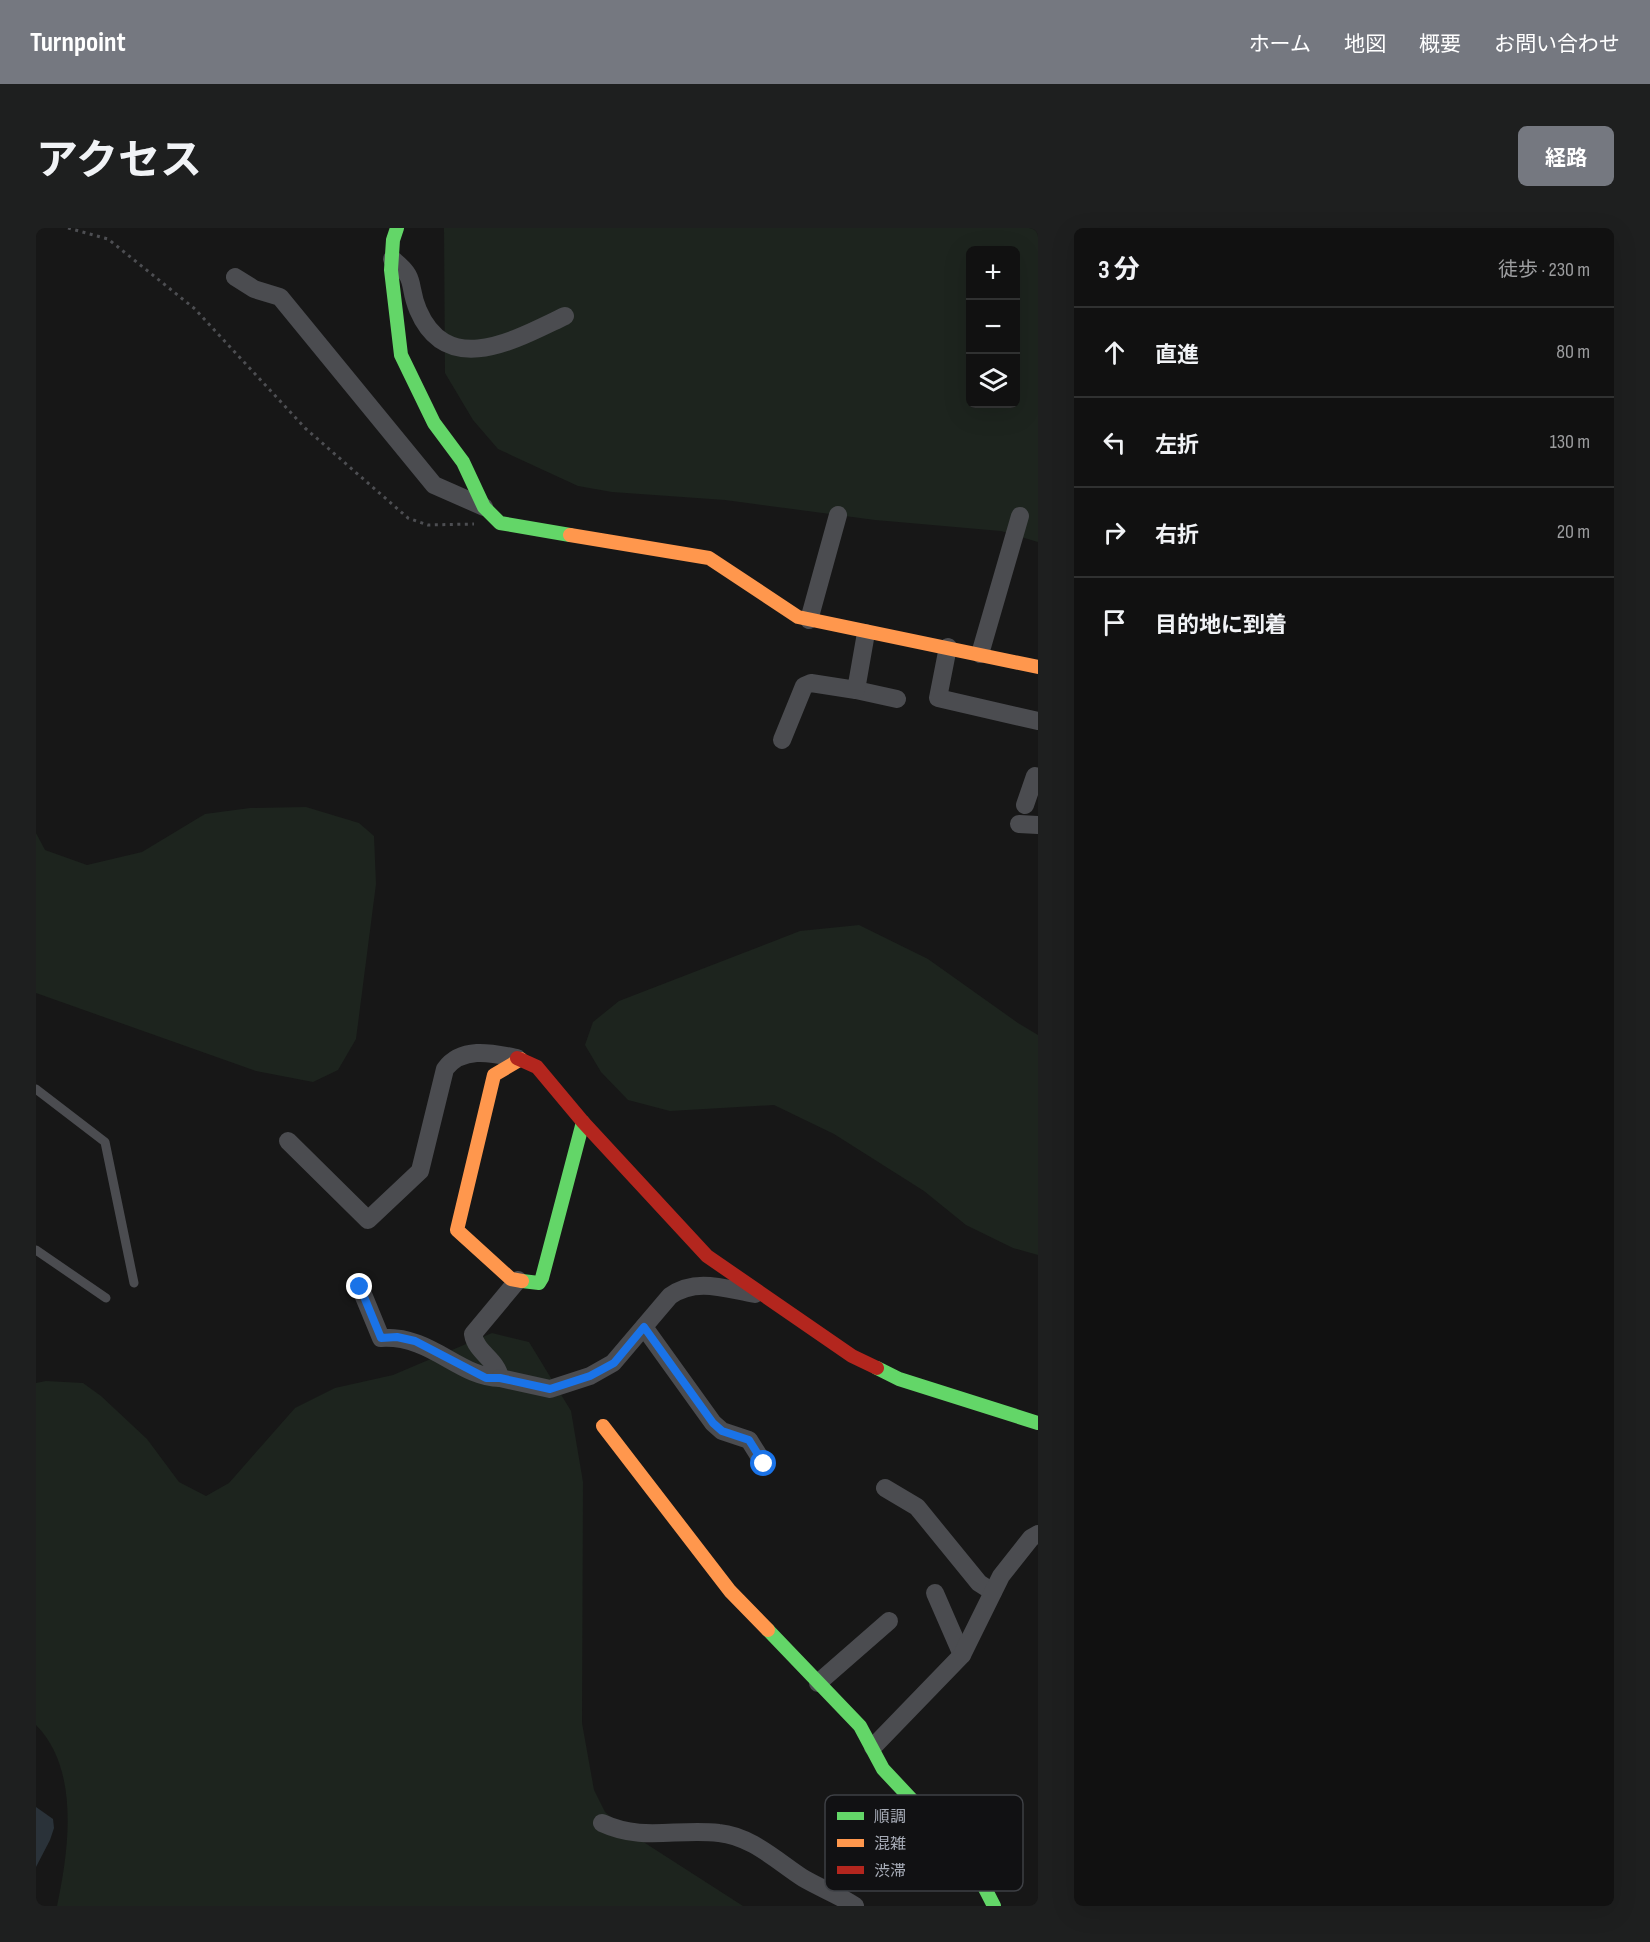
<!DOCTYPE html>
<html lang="ja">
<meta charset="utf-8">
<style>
:root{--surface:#111;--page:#1e1f1f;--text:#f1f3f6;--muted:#9c9d9f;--line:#303131;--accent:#757880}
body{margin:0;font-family:"Sofia Sans Condensed","Noto Sans JP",sans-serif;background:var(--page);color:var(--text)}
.controls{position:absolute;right:18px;top:18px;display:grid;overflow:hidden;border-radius:9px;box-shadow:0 6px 24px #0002}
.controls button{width:54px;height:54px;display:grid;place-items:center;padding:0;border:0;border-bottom:2px solid var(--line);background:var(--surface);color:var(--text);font:30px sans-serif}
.stop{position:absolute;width:18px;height:18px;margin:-14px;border:4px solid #1a73e8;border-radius:50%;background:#fff}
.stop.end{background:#1a73e8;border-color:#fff;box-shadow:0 2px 6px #0008}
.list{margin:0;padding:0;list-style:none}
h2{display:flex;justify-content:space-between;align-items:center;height:78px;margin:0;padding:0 24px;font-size:26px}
h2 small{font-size:20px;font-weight:400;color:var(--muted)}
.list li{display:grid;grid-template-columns:39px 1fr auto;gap:18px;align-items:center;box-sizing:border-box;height:90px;padding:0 24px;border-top:2px solid var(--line)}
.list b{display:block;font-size:22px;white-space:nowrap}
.list em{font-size:20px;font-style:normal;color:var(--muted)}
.icon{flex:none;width:33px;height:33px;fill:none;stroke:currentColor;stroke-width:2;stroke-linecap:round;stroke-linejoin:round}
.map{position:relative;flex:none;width:1002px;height:1678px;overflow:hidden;border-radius:9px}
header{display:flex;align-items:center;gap:36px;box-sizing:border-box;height:84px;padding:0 30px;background:var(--accent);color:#fff}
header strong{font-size:28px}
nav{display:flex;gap:33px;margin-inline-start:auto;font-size:21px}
.intro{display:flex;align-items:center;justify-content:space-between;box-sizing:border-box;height:144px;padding:0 36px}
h1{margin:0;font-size:42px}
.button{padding:15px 27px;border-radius:9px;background:var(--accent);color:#fff;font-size:21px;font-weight:700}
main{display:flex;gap:36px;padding:0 36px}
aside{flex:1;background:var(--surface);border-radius:9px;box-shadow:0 6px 24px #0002}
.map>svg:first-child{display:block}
</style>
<header>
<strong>Turnpoint</strong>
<nav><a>ホーム</a><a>地図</a><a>概要</a><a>お問い合わせ</a></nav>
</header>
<div class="intro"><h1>アクセス</h1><a class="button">経路</a></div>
<main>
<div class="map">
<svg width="1002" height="1678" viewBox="0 0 1002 1678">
<rect width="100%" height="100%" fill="#171717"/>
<!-- green -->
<g fill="#1d241e" fill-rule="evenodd">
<path d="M 408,0 L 1002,0 L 1002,314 L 965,303 L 839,292 L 689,272 L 576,264 L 542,258 L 462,221 L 437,192 L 409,145 ZM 934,22 L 980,22 L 980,176 L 934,176 Z"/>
<path d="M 270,579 L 323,595 L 338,608 L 340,656 L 320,811 L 302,842 L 277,854 L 220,843 L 0,765 L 0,605 L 9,622 L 51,637 L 106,624 L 169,586 L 214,580 Z"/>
<path d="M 823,697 L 892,731 L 982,795 L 1002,807 L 1002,1027 L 977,1020 L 930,997 L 888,963 L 798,906 L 738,877 L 634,883 L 592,872 L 565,844 L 549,817 L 557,794 L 583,773 L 764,703 Z"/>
<path d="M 456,1105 L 493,1114 L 535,1183 L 547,1254 L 546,1495 L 558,1562 L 569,1584 L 595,1606 L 707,1678 L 21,1678 C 33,1622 44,1541 0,1497 L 0,1155 L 10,1153 L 47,1155 L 65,1168 L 111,1211 L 143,1254 L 170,1268 L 193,1255 L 259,1180 L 299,1160 L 357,1147 Z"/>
</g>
<!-- water -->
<path fill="#2a3239" d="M 0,1579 L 17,1591 L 18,1600 L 14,1612 L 0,1639 Z"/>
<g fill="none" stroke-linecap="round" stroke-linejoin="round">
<!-- path -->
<path stroke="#4d4e52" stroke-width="3" stroke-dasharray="3 4.5" stroke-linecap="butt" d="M 32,0 L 72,11 L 159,81 L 269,200 L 372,290 L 392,297 L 438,296"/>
<!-- lane -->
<g stroke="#4b4c50" stroke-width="9">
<path d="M 0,861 L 69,914 L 98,1055"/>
<path d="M 0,1022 L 70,1070"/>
</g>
<!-- street -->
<g stroke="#4b4c50" stroke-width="18">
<path d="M 356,31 C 382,51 371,56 382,82 C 412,152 482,110 529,88"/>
<path d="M 199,49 L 218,61 L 244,69 L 398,257 L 448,279"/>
<path d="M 773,392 L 802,287"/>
<path d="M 912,419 L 902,470 L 1002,493"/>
<path d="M 944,426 L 984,288"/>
<path d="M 820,462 L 861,471"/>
<path d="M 746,512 L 768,458 L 775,455 L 820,462 L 830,405"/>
<path d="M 989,577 L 999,548 L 1002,549"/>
<path d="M 983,596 L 1002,597"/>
<path d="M 252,913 L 332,992 L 384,943 L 409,841 C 426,818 456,825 481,830"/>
<path d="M 324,1059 L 345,1110 C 396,1107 422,1149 464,1150 C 461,1131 440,1125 437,1106 L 482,1052"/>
<path d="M 608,1099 L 677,1195 L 686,1203 L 713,1212 L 728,1236"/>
<path d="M 464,1150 L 514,1161 L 554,1148 L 577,1135 L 634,1068 C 660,1049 690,1061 719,1066"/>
<path d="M 849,1260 L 881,1279 L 943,1355 L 957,1364"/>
<path d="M 899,1365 L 926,1427"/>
<path d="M 782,1455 L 853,1393"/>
<path d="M 837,1519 L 926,1427 L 965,1348 L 995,1310 L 1002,1306"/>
<path d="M 566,1595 C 607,1614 640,1600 683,1605 C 715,1608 741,1633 767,1650 C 784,1660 803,1667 819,1678"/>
</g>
<!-- fast -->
<g stroke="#63d668" stroke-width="14">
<path d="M 361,0 L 357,12 L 355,42 L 365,127 L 398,195 L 427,234 L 448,279 L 464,295 L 534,307"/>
<path d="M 486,1053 L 503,1055 L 506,1050 L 547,894"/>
<path d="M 841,1140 L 863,1151 L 1002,1195"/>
<path d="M 732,1402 L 824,1498 L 847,1541 L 937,1637 L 958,1678"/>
</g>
<!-- slow -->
<g stroke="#ff974d" stroke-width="14">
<path d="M 534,307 L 673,330 L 762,389 L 1002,439"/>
<path d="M 485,831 L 458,847 L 421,1002 L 475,1051 L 486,1053"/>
<path d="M 567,1198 L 694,1363 L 732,1402"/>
</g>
<!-- jam -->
<path stroke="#b3261e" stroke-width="14" d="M 481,830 L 501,839 L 547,894 L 671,1028 L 816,1128 L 841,1140"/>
</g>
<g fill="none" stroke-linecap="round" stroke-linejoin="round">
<!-- route -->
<path stroke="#1a73e8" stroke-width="8" d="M 324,1059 L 345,1110 L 361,1109 L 379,1113 L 450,1150 L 464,1150 L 514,1161 L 554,1148 L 578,1135 L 608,1099 L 677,1195 L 686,1203 L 713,1212 L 728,1236"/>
</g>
<!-- legend -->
<rect x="789" y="1567" width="198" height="96" rx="9" fill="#111113" stroke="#3e4045" stroke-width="1.5"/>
<rect x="801" y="1584" width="27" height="8" fill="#63d668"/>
<rect x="801" y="1611" width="27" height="8" fill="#ff974d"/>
<rect x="801" y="1638" width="27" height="8" fill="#b3261e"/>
<g font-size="16" fill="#a8adb8">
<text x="838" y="1594">順調</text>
<text x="838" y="1621">混雑</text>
<text x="838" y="1648">渋滞</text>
</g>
</svg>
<div class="controls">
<button>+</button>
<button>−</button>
<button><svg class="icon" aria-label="layers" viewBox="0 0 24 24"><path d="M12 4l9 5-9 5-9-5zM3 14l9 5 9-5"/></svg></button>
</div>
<div class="stop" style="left:728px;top:1236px"></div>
<div class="stop end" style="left:324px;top:1059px"></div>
</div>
<aside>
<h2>3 分<small>徒歩 · 230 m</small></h2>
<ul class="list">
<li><svg class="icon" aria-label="ahead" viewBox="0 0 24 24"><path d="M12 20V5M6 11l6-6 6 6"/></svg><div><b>直進</b></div><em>80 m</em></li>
<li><svg class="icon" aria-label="left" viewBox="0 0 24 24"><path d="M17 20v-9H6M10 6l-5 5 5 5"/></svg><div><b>左折</b></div><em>130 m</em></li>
<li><svg class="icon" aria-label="right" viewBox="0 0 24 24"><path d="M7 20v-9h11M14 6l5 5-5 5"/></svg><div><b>右折</b></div><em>20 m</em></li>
<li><svg class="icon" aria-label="arrive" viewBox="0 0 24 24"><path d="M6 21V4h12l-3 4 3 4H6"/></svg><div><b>目的地に到着</b></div></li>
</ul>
</aside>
</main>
